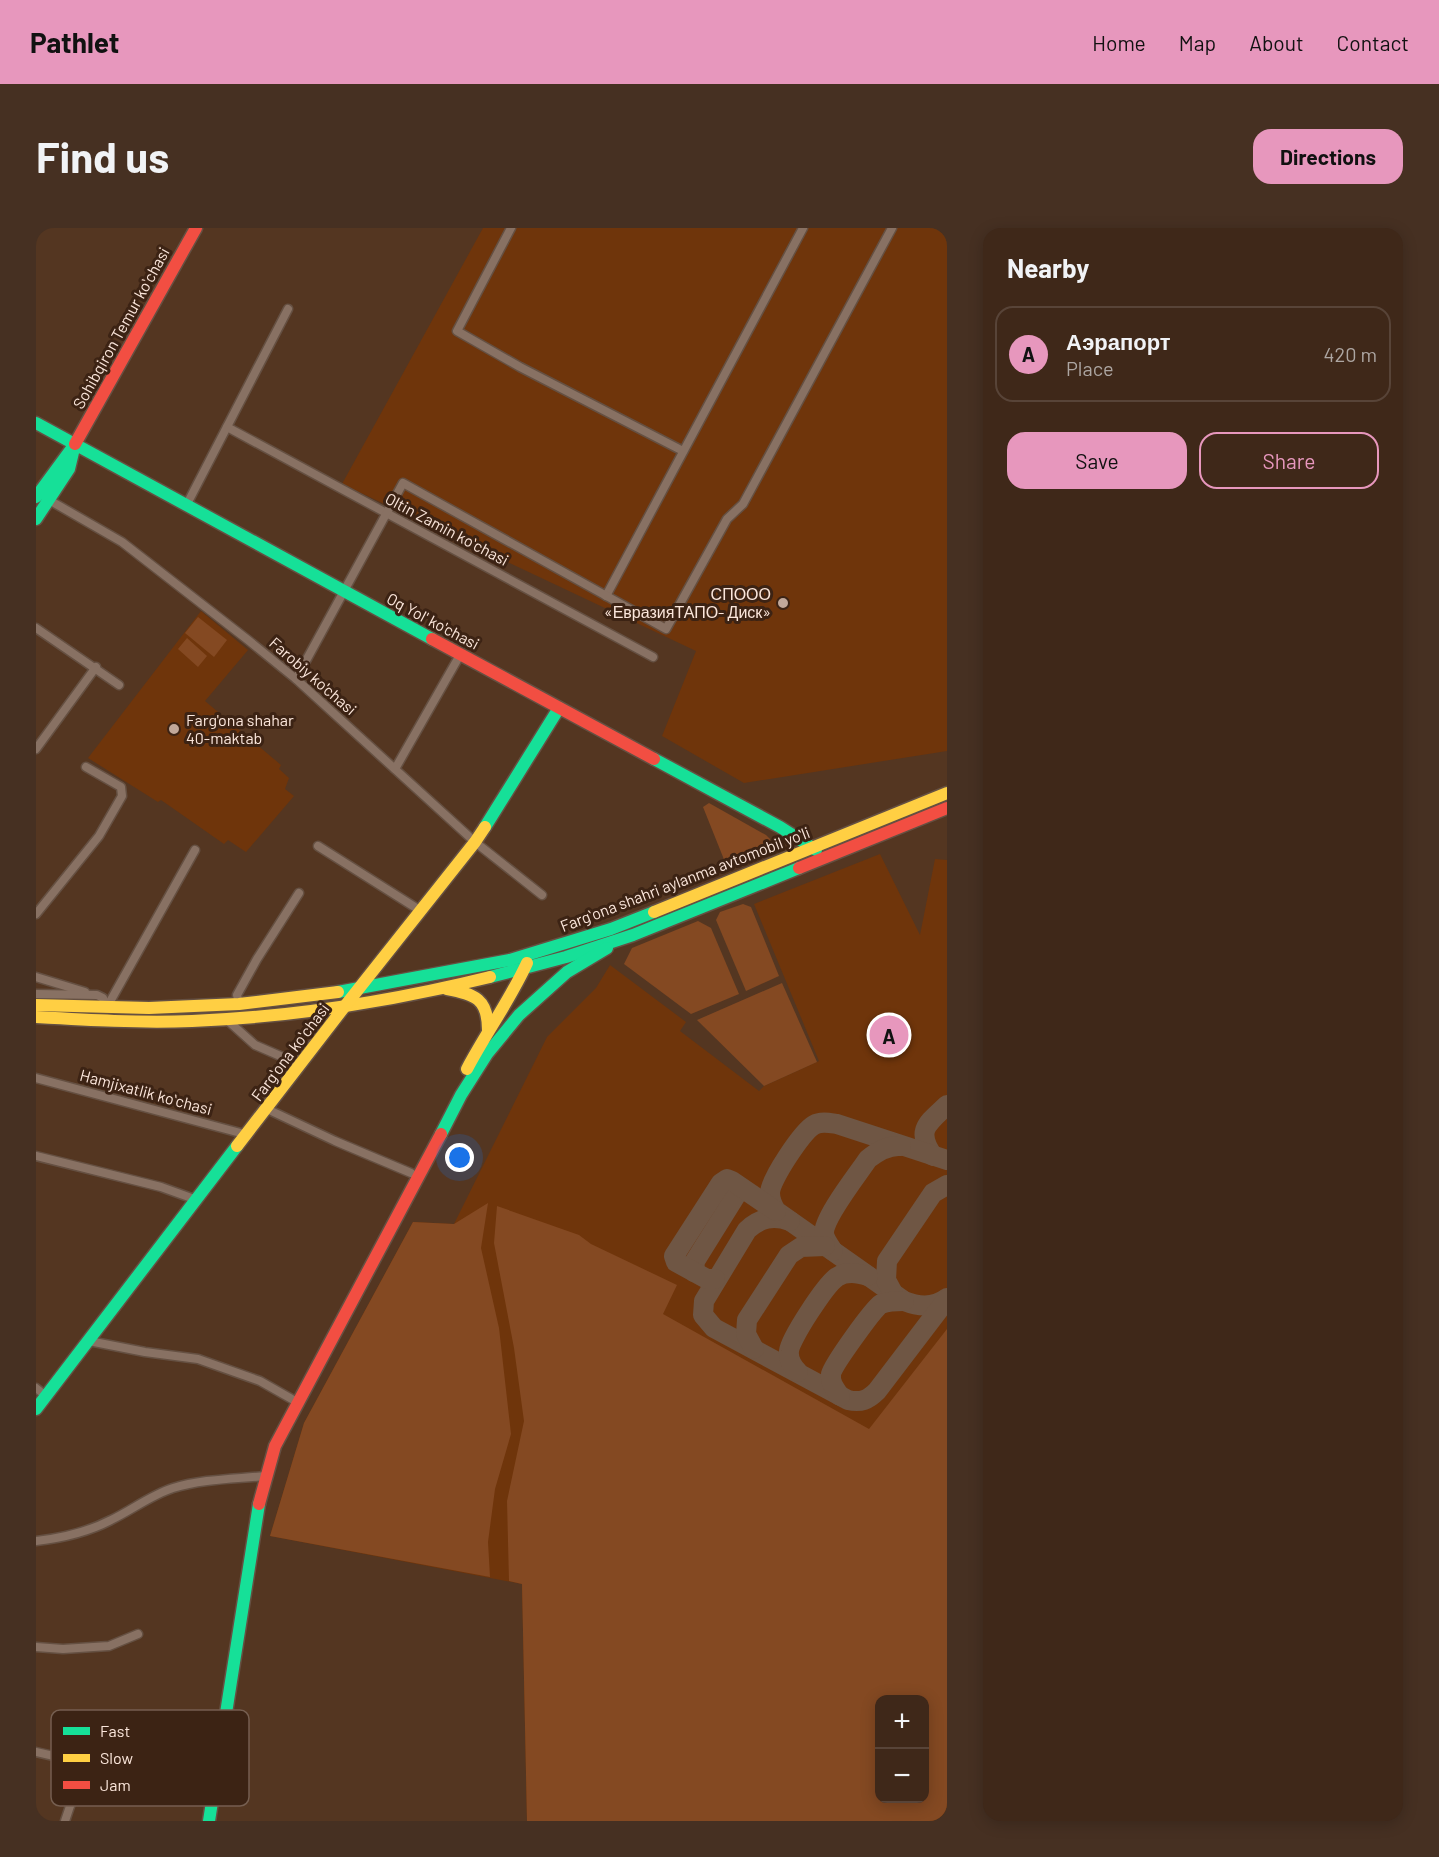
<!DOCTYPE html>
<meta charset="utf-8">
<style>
:root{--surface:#3f2819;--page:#463022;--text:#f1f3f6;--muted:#ada6a2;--line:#584438;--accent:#e797bd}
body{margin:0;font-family:Barlow,sans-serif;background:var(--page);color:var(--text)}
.controls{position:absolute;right:18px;bottom:18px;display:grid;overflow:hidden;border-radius:12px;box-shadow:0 3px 15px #0003}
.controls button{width:54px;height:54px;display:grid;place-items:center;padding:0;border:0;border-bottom:2px solid var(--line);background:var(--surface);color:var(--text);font:30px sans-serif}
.you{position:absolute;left:424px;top:930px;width:21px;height:21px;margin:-15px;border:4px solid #fff;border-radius:50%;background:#1a73e8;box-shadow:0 0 0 9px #1a73e833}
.badge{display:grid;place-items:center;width:39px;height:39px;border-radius:50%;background:var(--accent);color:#111;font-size:20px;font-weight:700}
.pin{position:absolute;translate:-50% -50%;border:3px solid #fff;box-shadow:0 2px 6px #0006}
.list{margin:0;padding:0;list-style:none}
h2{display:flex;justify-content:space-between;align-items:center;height:78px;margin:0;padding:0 24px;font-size:26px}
h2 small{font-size:20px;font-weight:400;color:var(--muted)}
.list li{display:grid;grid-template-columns:39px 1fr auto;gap:18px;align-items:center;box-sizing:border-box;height:96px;margin:0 12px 12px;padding:0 12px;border:2px solid var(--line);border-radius:18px}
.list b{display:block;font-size:22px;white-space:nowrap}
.list p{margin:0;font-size:20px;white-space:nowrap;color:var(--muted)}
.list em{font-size:20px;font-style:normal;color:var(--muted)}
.actions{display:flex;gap:12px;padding:18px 24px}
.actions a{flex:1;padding:14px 0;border:2px solid var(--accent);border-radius:18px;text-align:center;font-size:21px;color:var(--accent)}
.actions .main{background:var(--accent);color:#111}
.map{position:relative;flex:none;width:911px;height:1593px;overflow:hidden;border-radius:18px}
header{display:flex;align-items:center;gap:36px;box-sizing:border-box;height:84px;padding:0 30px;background:var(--accent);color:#111}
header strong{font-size:28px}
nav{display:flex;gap:33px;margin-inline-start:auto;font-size:21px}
.intro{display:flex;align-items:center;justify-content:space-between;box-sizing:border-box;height:144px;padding:0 36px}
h1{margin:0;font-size:42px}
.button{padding:15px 27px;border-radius:18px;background:var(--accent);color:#111;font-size:21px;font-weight:700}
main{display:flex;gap:36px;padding:0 36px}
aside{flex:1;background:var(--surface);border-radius:18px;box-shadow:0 3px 15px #0003}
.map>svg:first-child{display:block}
</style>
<header>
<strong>Pathlet</strong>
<nav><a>Home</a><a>Map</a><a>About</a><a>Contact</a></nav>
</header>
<div class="intro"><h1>Find us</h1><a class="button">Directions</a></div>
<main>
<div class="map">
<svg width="911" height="1593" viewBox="0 0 911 1593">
<rect width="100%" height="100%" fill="#543621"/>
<!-- built -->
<g fill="#6f350b" fill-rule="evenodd">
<path d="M 447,0 L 911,0 L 911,523 L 708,555 L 626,508 L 660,423 L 306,256 Z"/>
<path d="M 165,383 L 212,422 L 169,473 L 245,537 L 243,541 L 253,550 L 249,561 L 258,568 L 210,624 L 192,612 L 188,616 L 125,572 L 122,574 L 52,530 Z"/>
<path d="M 844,626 L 884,707 L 899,631 L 911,632 L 911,1593 L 491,1593 L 486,1356 L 234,1308 L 268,1195 L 377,994 L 418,996 L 511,809 L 560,760 L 574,737 L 650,794 L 644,803 L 723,863 L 728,858 L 783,833 L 718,676 ZM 844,1472 L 888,1472 L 888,1570 L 844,1570 Z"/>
</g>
<!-- green -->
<g fill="#844922" fill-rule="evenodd">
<path d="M 162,389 L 191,412 L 178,429 L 149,405 Z"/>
<path d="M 151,410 L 171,428 L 162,439 L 142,421 Z"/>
<path d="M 673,575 L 730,607 L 734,611 L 733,618 L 731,622 L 691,639 L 667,579 Z"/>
<path d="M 707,676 L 715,679 L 743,748 L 710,763 L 680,692 L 684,684 Z"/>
<path d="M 662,693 L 675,700 L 703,766 L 655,786 L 588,736 L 596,720 Z"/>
<path d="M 746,755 L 781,834 L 728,858 L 661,792 Z"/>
<path d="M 452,975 L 445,1020 L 463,1100 L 475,1206 L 459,1261 L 452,1314 L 454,1349 L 234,1308 L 268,1195 L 377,994 L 418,996 Z"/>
<path d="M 461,978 L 543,1007 L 555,1016 L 641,1057 L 627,1086 L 833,1201 L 911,1101 L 911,1593 L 491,1593 L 486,1356 L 473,1353 L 471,1273 L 488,1193 L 478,1120 L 458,1015 ZM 844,1472 L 888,1472 L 888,1570 L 844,1570 Z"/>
</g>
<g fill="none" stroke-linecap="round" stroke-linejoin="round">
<!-- taxiway -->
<g stroke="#6f5644" stroke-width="20">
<path d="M 897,928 C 879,902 892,895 911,877"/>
<path d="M 911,932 L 801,896 C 794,895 785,893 778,897 C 766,904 734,952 734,965 C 734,971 737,978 740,983 L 868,1073 C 883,1079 898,1080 911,1070"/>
<path d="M 754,993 C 737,987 724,990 711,1002 L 668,1073 L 667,1087 L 678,1100 L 812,1172 C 825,1175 832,1172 841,1163 L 911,1071"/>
<path d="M 797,1023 C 793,1017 789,1012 788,1006 C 787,990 822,946 832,931 C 842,923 852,917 865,918"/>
<path d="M 658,1044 L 659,1033 L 702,964 L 708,962"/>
<path d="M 679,1051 L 671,1051 L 640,1034 L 638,1028 L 685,955 L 691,951 L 696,953 L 740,983"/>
<path d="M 857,1065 L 850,1052 L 851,1033 L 897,965 L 911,957"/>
<path d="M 718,1121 L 710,1106 L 711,1092 L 753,1027 L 765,1019 L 789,1018"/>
<path d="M 762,1144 C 756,1138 752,1132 753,1123 C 754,1111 790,1056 801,1049 C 811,1043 821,1045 832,1048"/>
<path d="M 804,1168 C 799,1161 794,1155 795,1146 C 797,1137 837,1081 845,1076 C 852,1073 860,1073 868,1073"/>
</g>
<defs>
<g id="street">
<path d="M 475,0 L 421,103 L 484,139 L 647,223"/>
<path d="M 191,199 L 617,429"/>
<path d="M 13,272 L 86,314 L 212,412 L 260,451 L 439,614 L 506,667"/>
<path d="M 150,278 L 252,81"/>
<path d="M 570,368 L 767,0"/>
<path d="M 0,400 L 83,457"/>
<path d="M 260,451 L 367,255 L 630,401 L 691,291 L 707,276 L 856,0"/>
<path d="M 0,521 L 60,439"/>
<path d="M 359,541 L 424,427"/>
<path d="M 282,618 L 385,683"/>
<path d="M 0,686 L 63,608 L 86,568 L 85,559 L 50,539"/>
<path d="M 0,749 L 49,764"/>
<path d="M 0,766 L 61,767 L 67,770 L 70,779"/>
<path d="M 203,776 L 201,767 L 221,731 L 263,665"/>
<path d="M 71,779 L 159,622"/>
<path d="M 190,791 L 219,817 L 265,837"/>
<path d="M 0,850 L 212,907"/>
<path d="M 231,881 L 299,913 L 375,945"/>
<path d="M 0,928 L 125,959 L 161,972"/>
<path d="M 53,1113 L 109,1124 L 162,1131 L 224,1153 L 261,1174"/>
<path d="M 0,1160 L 10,1168"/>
<path d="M 0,1313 C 26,1310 52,1304 75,1292 C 96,1282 115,1267 137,1260 C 166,1251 198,1251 229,1248"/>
<path d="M 0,1419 L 27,1421 L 73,1418 L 102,1406"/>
<path d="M 0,1524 L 48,1535"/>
<path d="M 29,1593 L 64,1489"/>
</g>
<g id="fast">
<path d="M 0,195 L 396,411"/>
<path d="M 0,269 L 39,216 L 33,241 L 0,291"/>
<path d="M 618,531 L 744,599 L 780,622"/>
<path d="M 449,599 L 523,480"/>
<path d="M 454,749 L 530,729 L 597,707 L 763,640"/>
<path d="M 302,764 L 474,732 L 575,701 L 618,684"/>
<path d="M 405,906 L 425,867 L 451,826 L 483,787 L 531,744 L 571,720"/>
<path d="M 0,1181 L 201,918"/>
<path d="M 173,1593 L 223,1276"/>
</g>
<g id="slow">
<path d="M 618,684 L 911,565"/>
<path d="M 411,761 C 439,766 452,771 452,802"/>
<path d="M 0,777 L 113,780 L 203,776 L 302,764"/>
<path d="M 0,789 C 52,792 104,795 156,793 C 256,789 357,773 454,749"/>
<path d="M 431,841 C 450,805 474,772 491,735"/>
<path d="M 201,918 L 309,778 L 439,614 L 449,599"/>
</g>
<g id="jam">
<path d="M 39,216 L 160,0"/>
<path d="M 396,411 L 618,531"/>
<path d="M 763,640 L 911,580"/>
<path d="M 223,1276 L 239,1218 L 405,906"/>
</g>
</defs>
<!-- street casing -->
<use href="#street" stroke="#655042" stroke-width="11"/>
<!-- fast casing -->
<use href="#fast" stroke="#655042" stroke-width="15"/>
<!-- slow casing -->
<use href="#slow" stroke="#655042" stroke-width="15"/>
<!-- jam casing -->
<use href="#jam" stroke="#655042" stroke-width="15"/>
<!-- street -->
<use href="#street" stroke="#887163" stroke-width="8"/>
<!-- fast -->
<use href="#fast" stroke="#16e098" stroke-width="12"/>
<!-- slow -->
<use href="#slow" stroke="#ffcf43" stroke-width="12"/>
<!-- jam -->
<use href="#jam" stroke="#f24e42" stroke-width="12"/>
</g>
<!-- markers -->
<g fill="#c1a89a" stroke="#3c2314" stroke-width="2">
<circle cx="747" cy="375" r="6"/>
<circle cx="138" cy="501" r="6"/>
</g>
<g text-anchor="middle" stroke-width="6" stroke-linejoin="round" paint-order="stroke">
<!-- street labels -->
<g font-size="16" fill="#fbe6db" stroke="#3c2314">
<text transform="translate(85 100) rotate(-61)" y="6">Sohibqiron Temur koʻchasi</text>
<text transform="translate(411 301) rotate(28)" y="6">Oltin Zamin koʻchasi</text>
<text transform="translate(397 393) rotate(28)" y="6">Oq Yol' ko'chasi</text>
<text transform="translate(277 448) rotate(41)" y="6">Farobiy ko'chasi</text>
<text transform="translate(649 651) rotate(-21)" y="6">Fargʻona shahri aylanma avtomobil yoʻli</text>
<text transform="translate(254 824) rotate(-53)" y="6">Fargʻona koʻchasi</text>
<text transform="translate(110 864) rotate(15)" y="6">Hamjixatlik koʻchasi</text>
</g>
<!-- poi labels -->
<g font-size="16" fill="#fbe6db" stroke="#3c2314" text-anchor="end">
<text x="735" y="372">СПООО<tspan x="735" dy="18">«ЕвразияТАПО- Диск»</tspan></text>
<text x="150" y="498" text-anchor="start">Farg'ona shahar<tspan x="150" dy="18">40-maktab</tspan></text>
</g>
</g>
<!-- legend -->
<rect x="15" y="1482" width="198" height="96" rx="9" fill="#3c2314" stroke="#755e50" stroke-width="1.5"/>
<rect x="27" y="1499" width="27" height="8" fill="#16e098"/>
<rect x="27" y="1526" width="27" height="8" fill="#ffcf43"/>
<rect x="27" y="1553" width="27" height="8" fill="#f24e42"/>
<g font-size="16" fill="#fbe6db">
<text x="64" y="1509">Fast</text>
<text x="64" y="1536">Slow</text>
<text x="64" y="1563">Jam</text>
</g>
</svg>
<div class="controls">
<button>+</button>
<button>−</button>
</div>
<div class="you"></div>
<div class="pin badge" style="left:853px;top:807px">A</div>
</div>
<aside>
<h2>Nearby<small></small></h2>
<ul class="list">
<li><span class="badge">A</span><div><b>Аэрапорт</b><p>Place</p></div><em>420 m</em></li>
</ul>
<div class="actions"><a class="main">Save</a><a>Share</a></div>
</aside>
</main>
